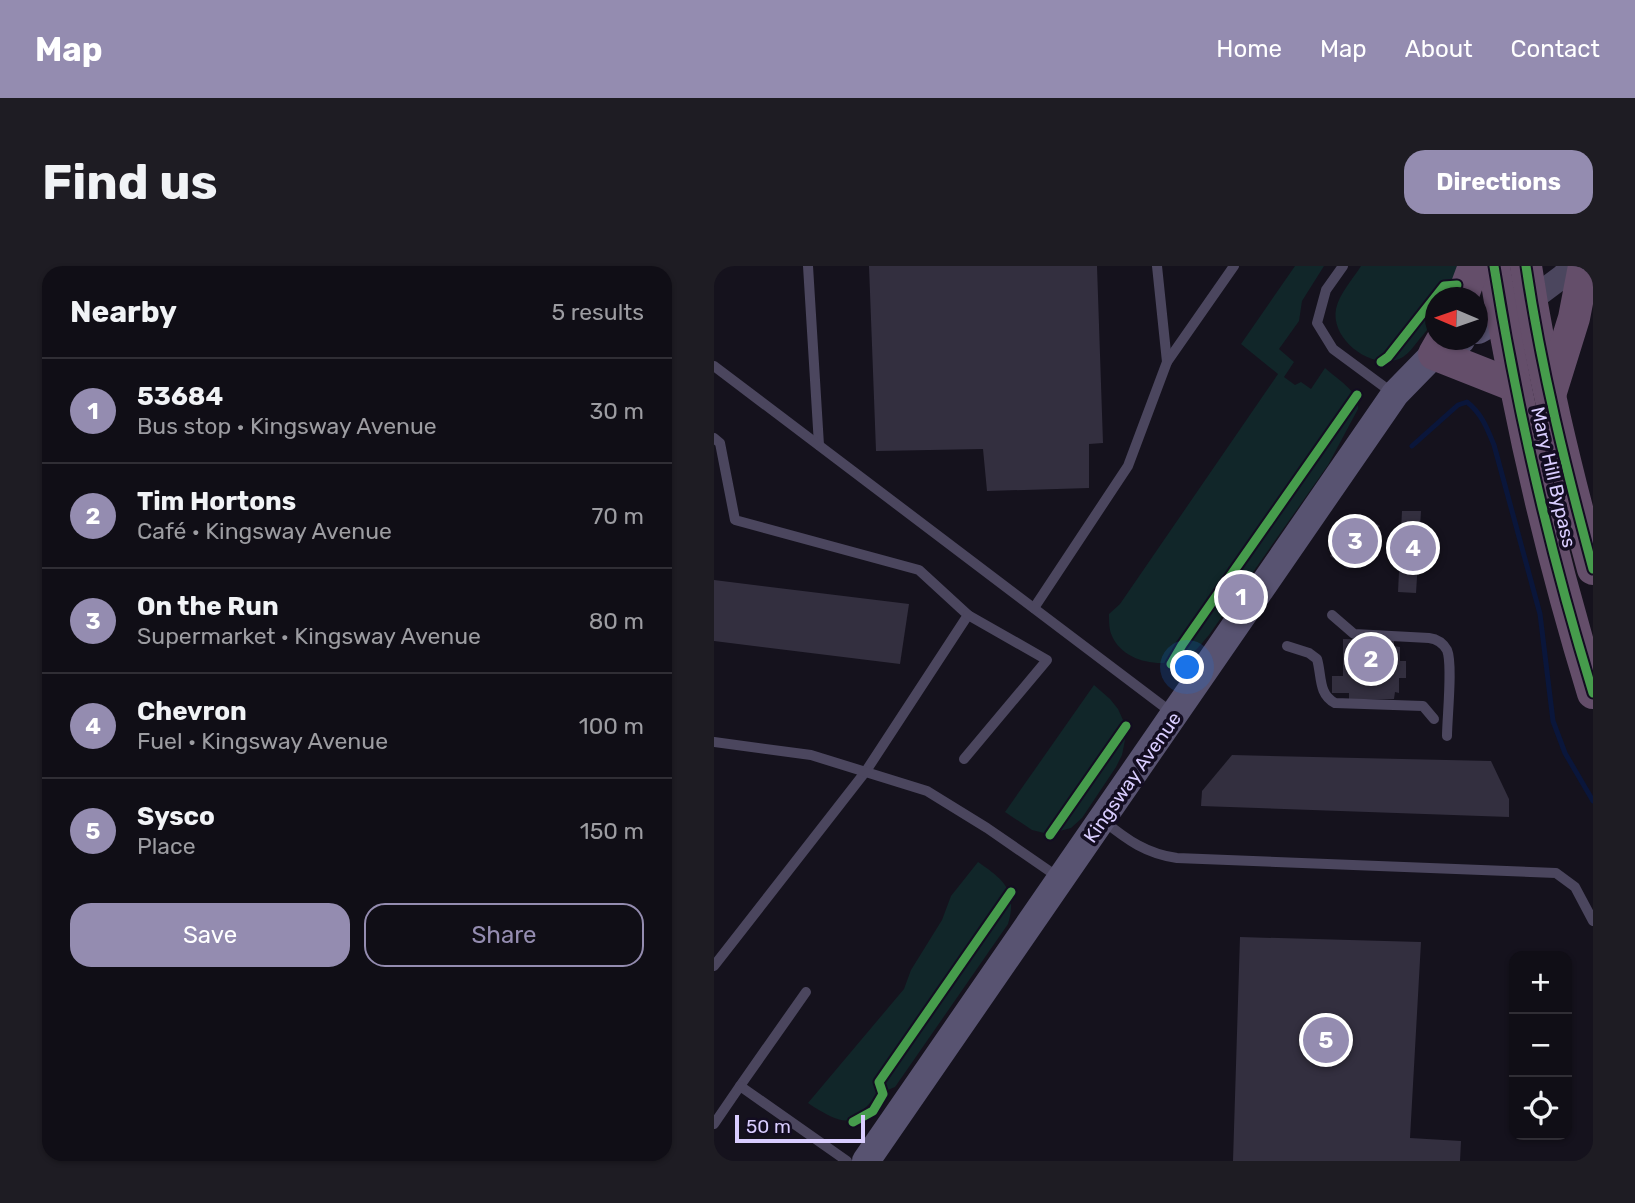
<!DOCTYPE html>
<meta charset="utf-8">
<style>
:root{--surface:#100e16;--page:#1e1c23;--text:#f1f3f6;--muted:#9c9ca1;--line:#302e35;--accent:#948cb0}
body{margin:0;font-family:Rubik,sans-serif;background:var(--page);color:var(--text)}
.controls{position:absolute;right:21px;bottom:21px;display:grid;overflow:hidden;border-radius:14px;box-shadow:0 2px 5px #0004}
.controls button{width:63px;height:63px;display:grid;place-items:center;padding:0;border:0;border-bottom:2px solid var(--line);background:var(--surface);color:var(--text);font:35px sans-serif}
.compass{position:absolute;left:711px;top:21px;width:63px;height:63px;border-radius:50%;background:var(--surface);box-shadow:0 2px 5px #0004;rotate:272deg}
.scale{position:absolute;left:21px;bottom:18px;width:130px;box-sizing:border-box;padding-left:7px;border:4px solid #d9cdff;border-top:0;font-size:19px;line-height:24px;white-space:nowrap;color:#d9cdff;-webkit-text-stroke:5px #130d21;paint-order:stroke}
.you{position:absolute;left:474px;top:402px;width:24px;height:24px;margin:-18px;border:5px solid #fff;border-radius:50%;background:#1a73e8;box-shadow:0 0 0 10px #1a73e833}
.badge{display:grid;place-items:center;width:46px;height:46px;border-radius:50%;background:var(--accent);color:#fff;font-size:23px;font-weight:700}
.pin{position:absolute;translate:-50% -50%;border:4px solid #fff;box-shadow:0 2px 7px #0006}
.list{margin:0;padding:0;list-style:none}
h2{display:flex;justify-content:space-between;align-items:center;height:91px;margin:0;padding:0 28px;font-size:30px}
h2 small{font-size:23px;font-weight:400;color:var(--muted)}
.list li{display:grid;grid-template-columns:46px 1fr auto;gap:21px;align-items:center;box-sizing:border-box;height:105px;padding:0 28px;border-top:2px solid var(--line)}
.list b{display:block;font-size:26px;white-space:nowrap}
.list p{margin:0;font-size:23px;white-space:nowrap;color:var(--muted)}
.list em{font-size:23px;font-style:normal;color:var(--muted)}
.actions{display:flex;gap:14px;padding:21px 28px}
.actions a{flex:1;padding:16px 0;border:2px solid var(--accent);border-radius:21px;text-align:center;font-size:24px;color:var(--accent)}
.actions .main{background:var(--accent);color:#fff}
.icon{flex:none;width:38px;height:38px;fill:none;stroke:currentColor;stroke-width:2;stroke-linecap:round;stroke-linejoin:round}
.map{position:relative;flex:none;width:879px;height:895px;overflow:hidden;border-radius:21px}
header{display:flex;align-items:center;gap:42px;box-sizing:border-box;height:98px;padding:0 35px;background:var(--accent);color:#fff}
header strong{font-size:33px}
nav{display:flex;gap:38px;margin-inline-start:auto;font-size:24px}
.intro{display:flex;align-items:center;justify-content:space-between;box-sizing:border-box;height:168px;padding:0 42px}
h1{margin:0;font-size:49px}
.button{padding:18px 32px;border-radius:21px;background:var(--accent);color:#fff;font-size:24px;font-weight:700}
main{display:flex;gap:42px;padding:0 42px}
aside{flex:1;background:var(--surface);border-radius:21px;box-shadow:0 2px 5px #0004}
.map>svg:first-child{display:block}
</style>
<header>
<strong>Map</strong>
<nav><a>Home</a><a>Map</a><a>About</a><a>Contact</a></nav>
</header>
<div class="intro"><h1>Find us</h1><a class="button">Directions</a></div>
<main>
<aside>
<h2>Nearby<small>5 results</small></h2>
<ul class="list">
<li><span class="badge">1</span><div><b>53684</b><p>Bus stop · Kingsway Avenue</p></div><em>30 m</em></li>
<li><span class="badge">2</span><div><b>Tim Hortons</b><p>Café · Kingsway Avenue</p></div><em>70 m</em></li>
<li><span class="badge">3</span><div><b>On the Run</b><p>Supermarket · Kingsway Avenue</p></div><em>80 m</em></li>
<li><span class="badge">4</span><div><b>Chevron</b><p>Fuel · Kingsway Avenue</p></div><em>100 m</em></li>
<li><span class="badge">5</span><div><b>Sysco</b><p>Place</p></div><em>150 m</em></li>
</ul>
<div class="actions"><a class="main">Save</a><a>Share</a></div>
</aside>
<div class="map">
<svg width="879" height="895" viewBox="0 0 879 895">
<rect width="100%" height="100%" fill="#15121d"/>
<!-- green -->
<g fill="#112629">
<path d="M 581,0 L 610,0 L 588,35 L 585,55 L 565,83 L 580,96 L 570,111 L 581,119 L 587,116 L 597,123 L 611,102 C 623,113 646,126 644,143 L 614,199 L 495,369 C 488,377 481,387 471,392 C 448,403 409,396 398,370 C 395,364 395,355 395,348 L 406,338 L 564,108 L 527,78 Z"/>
<path d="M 647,0 L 747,0 L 737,31 L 722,32 C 721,57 720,56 704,75 C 700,80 695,87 689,91 C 661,107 616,75 622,43 C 625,28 639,13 647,0 Z"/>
<path d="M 380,419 L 396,433 L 404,443 L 409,454 L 411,474 L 408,489 L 402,501 L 368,552 L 357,562 L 334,568 L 318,564 L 291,546 Z"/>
<path d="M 264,596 C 289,613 304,625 294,658 L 181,821 C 136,838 153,877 94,837 L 190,723 L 197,704 L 228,654 L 237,630 Z"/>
</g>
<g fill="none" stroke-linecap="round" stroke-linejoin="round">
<!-- stream -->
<path stroke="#0a163b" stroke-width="5" d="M 698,180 L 744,139 L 753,136 C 768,148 773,162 780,179 L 826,348 L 839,455 L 851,487 L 879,535"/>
</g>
<!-- building -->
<g fill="#332f3f">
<path d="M 155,0 L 383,0 L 389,177 L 375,178 L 375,222 L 273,225 L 269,183 L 162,185 Z"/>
<path d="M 688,245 L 707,245 L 702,327 L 684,326 Z"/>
<path d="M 646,248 L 666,260 L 634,303 L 616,290 Z"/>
<path d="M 0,314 L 195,338 L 186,398 L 0,375 Z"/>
<path d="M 629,373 L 680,374 L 680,380 L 686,381 L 686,395 L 692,395 L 692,412 L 685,412 L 685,427 L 681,426 L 680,433 L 635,433 L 635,427 L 618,427 L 618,410 L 629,410 Z"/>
<path d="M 518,489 L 777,495 L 795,533 L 795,551 L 487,540 L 488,525 Z"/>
<path d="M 526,671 L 707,676 L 696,872 L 747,875 L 746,895 L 519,895 Z"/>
</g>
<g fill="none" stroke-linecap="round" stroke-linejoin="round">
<!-- service -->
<g stroke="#4b465e" stroke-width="10">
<path d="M 94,0 L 105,179"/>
<path d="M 443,0 L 453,96"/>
<path d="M 629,0 L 612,24 L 603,57 L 619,83 L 680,128"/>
<path d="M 0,100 L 457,446"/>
<path d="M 0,172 L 6,177 L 21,254 L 205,304 L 254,349 L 152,505 L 0,700"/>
<path d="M 320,342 L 414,200 L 453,96 L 520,0"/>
<path d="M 618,349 L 640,368 L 715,372 C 723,373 729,377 733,384 C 739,398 733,452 733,470"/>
<path d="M 573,380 L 595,387 L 603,393 C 608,410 604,428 621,437 L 709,440 L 720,453"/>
<path d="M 0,476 L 97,489 L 213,525 L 273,562 L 344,611"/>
<path d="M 250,493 L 333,394 L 254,349"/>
<path d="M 390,555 C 413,574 433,588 463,592 L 842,607 L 861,621 L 879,655"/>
<path d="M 26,820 L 92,726"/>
<path d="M 0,858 L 26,820 L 133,895"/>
</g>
<!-- tertiary -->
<path stroke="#4b465e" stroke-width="24" d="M 817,34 L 849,10 L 859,0"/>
<!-- secondary -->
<g stroke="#585371" stroke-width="28">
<path d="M 764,64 L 805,41"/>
<path d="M 152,895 L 681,128 L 720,88 L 747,74"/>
</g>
<!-- trunk -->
<g stroke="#644e6a" stroke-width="32">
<path d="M 780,0 C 803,144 836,287 879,427"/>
<path d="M 812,0 C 827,102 852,203 879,303"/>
<path d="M 748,32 L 760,0"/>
<path d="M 728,74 L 720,88 L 801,120"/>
<path d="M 837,126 L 860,52 L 870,0"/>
</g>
<defs>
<g id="cycleway">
<path d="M 780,0 C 803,144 836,287 879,427"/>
<path d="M 812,0 C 827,102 852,203 879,303"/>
<path d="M 667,96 L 674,91 L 730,20 L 743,19"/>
<path d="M 457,398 L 468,379 L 643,129"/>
<path d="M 336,569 L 412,460"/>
<path d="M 139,856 L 159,845 L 169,828 L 165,816 L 297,626"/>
</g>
</defs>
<!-- cycleway casing -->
<use href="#cycleway" stroke="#130d21" stroke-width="13"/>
<!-- cycleway -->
<use href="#cycleway" stroke="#469c4c" stroke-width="9"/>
</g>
<g text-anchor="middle" stroke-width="7" stroke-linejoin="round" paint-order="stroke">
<!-- street labels -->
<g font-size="19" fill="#d9cdff" stroke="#130d21">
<text transform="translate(840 211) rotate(77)" y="7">Mary Hill Bypass</text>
<text transform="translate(418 511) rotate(-55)" y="7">Kingsway Avenue</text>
</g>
</g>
</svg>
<div class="controls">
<button>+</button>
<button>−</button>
<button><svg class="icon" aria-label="locate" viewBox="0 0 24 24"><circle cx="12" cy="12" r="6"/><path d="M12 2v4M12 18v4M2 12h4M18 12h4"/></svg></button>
</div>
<svg class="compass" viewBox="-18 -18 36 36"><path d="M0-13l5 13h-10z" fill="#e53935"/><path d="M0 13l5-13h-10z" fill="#9c9ca1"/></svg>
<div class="scale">50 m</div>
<div class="you"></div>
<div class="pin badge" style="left:527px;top:331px">1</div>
<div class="pin badge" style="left:657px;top:393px">2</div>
<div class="pin badge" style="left:641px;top:275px">3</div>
<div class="pin badge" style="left:699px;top:282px">4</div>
<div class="pin badge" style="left:612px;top:774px">5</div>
</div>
</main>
